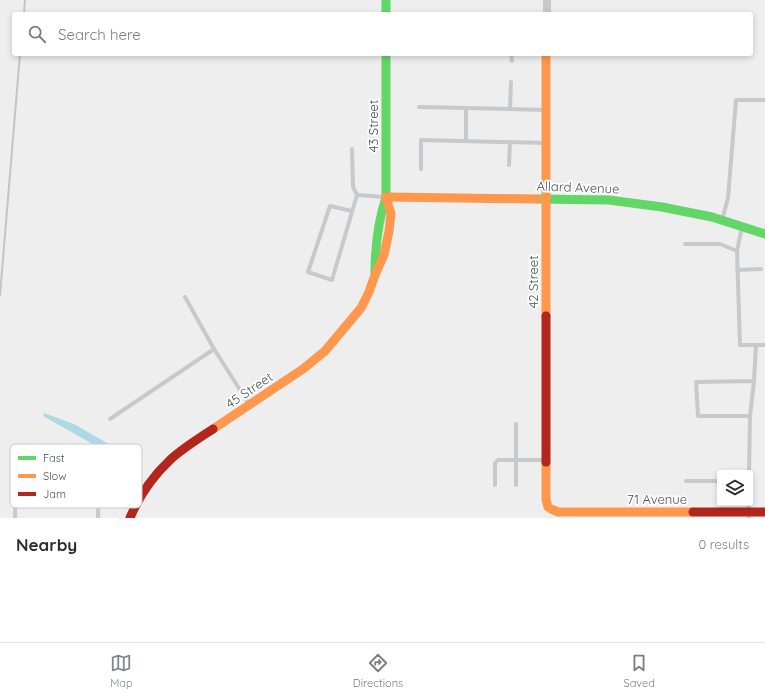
<!DOCTYPE html>
<style>
:root{--surface:#fff;--page:#f7f7f7;--text:#2b2b33;--muted:#7c7c81;--line:#e1e1e2;--accent:#81878c}
body{margin:0;font-family:Quicksand,sans-serif;background:var(--page);color:var(--text)}
.controls{position:absolute;right:12px;bottom:12px;display:grid;overflow:hidden;border-radius:4px;box-shadow:0 2px 6px #0003}
.controls button{width:36px;height:36px;display:grid;place-items:center;padding:0;border:0;border-bottom:1px solid var(--line);background:var(--surface);color:var(--text);font:20px sans-serif}
.list{margin:0;padding:0;list-style:none}
h2{display:flex;justify-content:space-between;align-items:center;height:52px;margin:0;padding:0 16px;font-size:17px}
h2 small{font-size:13px;font-weight:400;color:var(--muted)}
.icon{flex:none;width:22px;height:22px;fill:none;stroke:currentColor;stroke-width:2;stroke-linecap:round;stroke-linejoin:round}
.map{position:relative;flex:none;width:765px;height:518px;overflow:hidden}
.search{position:absolute;background:var(--surface);box-shadow:0 2px 6px #0003;left:12px;right:12px;top:12px;height:44px;display:flex;align-items:center;gap:10px;box-sizing:border-box;padding:0 14px;border-radius:4px;color:var(--muted);font-size:15px}
.sheet{height:124px;background:var(--surface)}
nav{display:flex;justify-content:space-around;align-items:center;box-sizing:border-box;height:56px;border-top:1px solid var(--line);background:var(--surface);font-size:11px;color:var(--muted)}
nav a{display:grid;justify-items:center;gap:2px}
nav .on{color:var(--accent)}
.map>svg:first-child{display:block}
</style>
<div class="map">
<svg width="765" height="518" viewBox="0 0 765 518">
<rect width="100%" height="100%" fill="#eee"/>
<!-- water -->
<path fill="#add9e5" d="M 44,413 L 74,424 L 133,458 L 128,464 L 43,416 Z"/>
<g fill="none" stroke-linecap="round" stroke-linejoin="round">
<!-- lane -->
<g stroke="#c8c9cb" stroke-width="4">
<path d="M 511,54 L 512,61"/>
<path d="M 419,107 L 466,108 L 466,141"/>
<path d="M 466,108 L 546,110"/>
<path d="M 510,108 L 511,82"/>
<path d="M 352,149 L 353,187 L 357,195"/>
<path d="M 509,165 L 510,142"/>
<path d="M 421,169 L 421,140 L 546,143"/>
<path d="M 352,211 L 330,206 L 308,272 L 332,280 L 357,195 L 385,197"/>
<path d="M 722,220 L 728,198 L 736,100 L 765,100"/>
<path d="M 685,244 L 720,244 L 737,251 L 742,227"/>
<path d="M 737,251 L 740,345 L 765,345"/>
<path d="M 737,270 L 761,269"/>
<path d="M 185,297 L 214,349"/>
<path d="M 754,381 L 696,382 L 698,416 L 750,416 L 754,381 L 756,345"/>
<path d="M 110,419 L 214,349 L 249,404"/>
<path d="M 516,424 L 516,485"/>
<path d="M 749,473 L 750,416"/>
<path d="M 686,481 L 720,481"/>
<path d="M 495,485 L 495,463 L 498,460 L 546,460"/>
<path d="M 749,503 L 749,518"/>
<path d="M 15,518 L 16,467"/>
<path d="M 98,518 L 99,462"/>
</g>
<!-- street -->
<path stroke="#c8c9cb" stroke-width="8" d="M 547,14 L 547,0"/>
<!-- fast -->
<g stroke="#63d668" stroke-width="9">
<path d="M 386,0 L 386,14"/>
<path d="M 537,199 L 609,200 L 662,207 L 712,217 L 765,234"/>
<path d="M 375,273 C 375,247 378,222 386,197 L 386,54"/>
</g>
<!-- slow -->
<g stroke="#ff974d" stroke-width="9">
<path d="M 546,54 L 546,316"/>
<path d="M 386,197 L 537,199"/>
<path d="M 213,429 L 303,369 L 325,351 L 361,308 L 369,292 L 375,275 L 384,255 L 389,231 L 391,214 L 386,197"/>
<path d="M 546,462 L 546,500 L 548,507 L 551,509 L 558,512 L 693,512"/>
</g>
<!-- jam -->
<g stroke="#b3261e" stroke-width="9">
<path d="M 546,316 L 546,462"/>
<path d="M 693,512 L 765,512"/>
<path d="M 130,518 C 139,496 153,476 170,460 C 183,448 198,439 213,429"/>
</g>
<!-- rail -->
<g stroke="#c3c4c5" stroke-width="2">
<path d="M 24,14 L 25,0"/>
<path d="M 0,295 L 20,54"/>
</g>
</g>
<g text-anchor="middle" stroke-width="3.5" stroke-linejoin="round" paint-order="stroke">
<!-- street labels -->
<g font-size="13" fill="#475058" stroke="#fff">
<text transform="translate(373 126) rotate(-90)" y="5">43 Street</text>
<text transform="translate(578 187) rotate(2)" y="5">Allard Avenue</text>
<text transform="translate(533 282) rotate(-90)" y="5">42 Street</text>
<text transform="translate(249 390) rotate(-34)" y="5">45 Street</text>
<text x="657" y="504">71 Avenue</text>
</g>
</g>
<!-- legend -->
<rect x="10" y="444" width="132" height="64" rx="6" fill="#fff" stroke="#c8cacd" stroke-width="1"/>
<rect x="18" y="456" width="18" height="4" fill="#63d668"/>
<rect x="18" y="474" width="18" height="4" fill="#ff974d"/>
<rect x="18" y="492" width="18" height="4" fill="#b3261e"/>
<g font-size="11" fill="#475058">
<text x="43" y="462">Fast</text>
<text x="43" y="480">Slow</text>
<text x="43" y="498">Jam</text>
</g>
</svg>
<div class="controls">
<button><svg class="icon" aria-label="layers" viewBox="0 0 24 24"><path d="M12 4l9 5-9 5-9-5zM3 14l9 5 9-5"/></svg></button>
</div>
<div class="search"><svg class="icon" aria-label="search" viewBox="0 0 24 24"><circle cx="10" cy="10" r="6"/><path d="M15 15l6 6"/></svg>Search here</div>
</div>
<section class="sheet">
<h2>Nearby<small>0 results</small></h2>
<ul class="list">
</ul>
</section>
<nav>
<a class="on"><svg class="icon" aria-label="map" viewBox="0 0 24 24"><path d="M3 6l6-2 6 2 6-2v14l-6 2-6-2-6 2zM9 4v14M15 6v14"/></svg>Map</a>
<a><svg class="icon" aria-label="directions" viewBox="0 0 24 24"><path d="M12 3l9 9-9 9-9-9zM9 14v-3h6M13 9l2 2-2 2"/></svg>Directions</a>
<a><svg class="icon" aria-label="saved" viewBox="0 0 24 24"><path d="M7 4h10v16l-5-4-5 4z"/></svg>Saved</a>
</nav>
